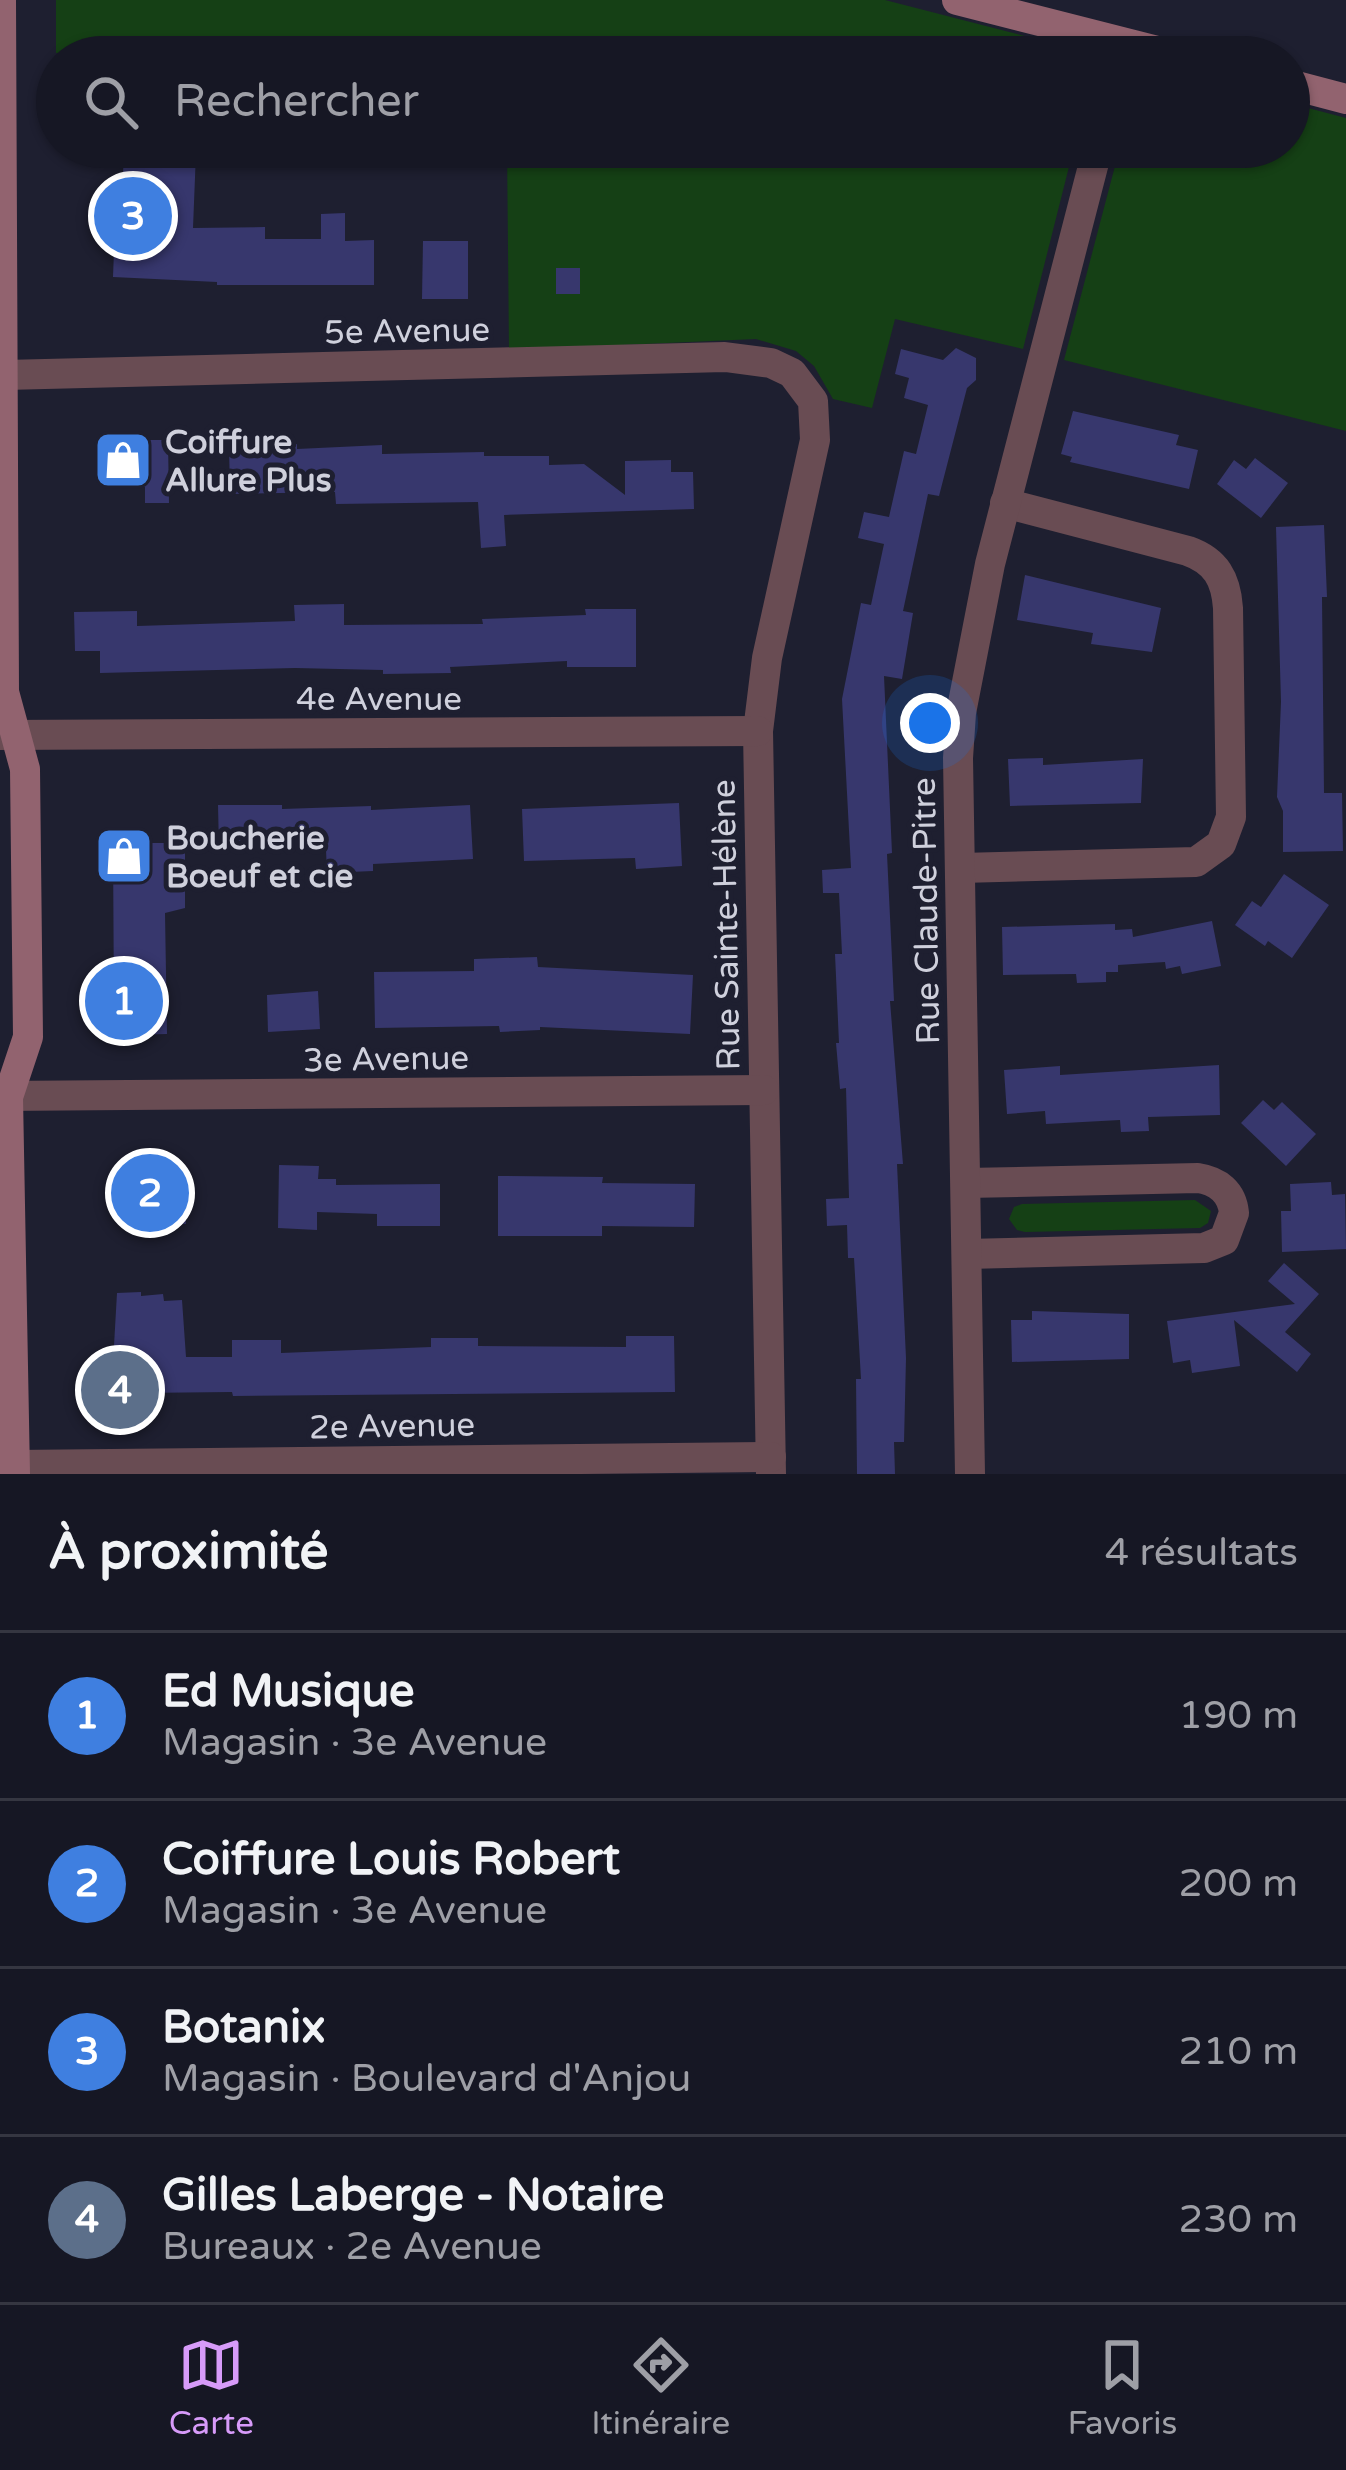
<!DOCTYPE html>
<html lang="fr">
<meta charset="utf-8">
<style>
:root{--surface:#161724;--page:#232431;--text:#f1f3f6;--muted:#9e9fa6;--line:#353641;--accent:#d79bf9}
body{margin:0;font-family:"Varela Round",sans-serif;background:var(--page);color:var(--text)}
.you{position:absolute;left:930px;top:723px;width:42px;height:42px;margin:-30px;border:9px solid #fff;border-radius:50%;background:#1a73e8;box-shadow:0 0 0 18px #1a73e833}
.badge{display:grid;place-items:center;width:78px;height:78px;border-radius:50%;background:var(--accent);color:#fff;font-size:39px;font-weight:700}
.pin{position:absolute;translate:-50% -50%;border:6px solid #fff;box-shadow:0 3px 12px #0006}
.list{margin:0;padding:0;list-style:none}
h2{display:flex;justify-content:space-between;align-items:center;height:156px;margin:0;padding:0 48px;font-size:51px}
h2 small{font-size:39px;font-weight:400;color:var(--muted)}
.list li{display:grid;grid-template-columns:78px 1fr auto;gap:36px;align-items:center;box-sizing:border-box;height:168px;padding:0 48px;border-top:3px solid var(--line)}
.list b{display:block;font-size:45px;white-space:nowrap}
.list p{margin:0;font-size:39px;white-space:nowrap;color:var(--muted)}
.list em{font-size:39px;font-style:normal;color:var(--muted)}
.icon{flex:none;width:66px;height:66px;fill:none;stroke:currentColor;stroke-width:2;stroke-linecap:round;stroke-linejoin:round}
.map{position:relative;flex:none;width:1346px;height:1474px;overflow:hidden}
.search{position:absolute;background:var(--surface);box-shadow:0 3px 9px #0004;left:36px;right:36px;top:36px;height:132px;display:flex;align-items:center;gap:30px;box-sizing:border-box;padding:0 42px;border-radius:66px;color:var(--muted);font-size:45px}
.sheet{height:828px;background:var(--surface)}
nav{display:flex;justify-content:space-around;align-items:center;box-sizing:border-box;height:168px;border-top:3px solid var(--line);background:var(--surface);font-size:33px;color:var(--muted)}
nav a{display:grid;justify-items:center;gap:6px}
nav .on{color:var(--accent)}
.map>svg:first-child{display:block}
</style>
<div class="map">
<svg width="1346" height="1474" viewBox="0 0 1346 1474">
<rect width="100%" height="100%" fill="#1e1f30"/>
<!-- green -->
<g fill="#154015">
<path d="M 56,0 L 885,0 L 1067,47 L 1071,57 L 253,57 L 205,50 L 56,53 Z"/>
<path d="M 1289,103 L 1346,118 L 1346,431 L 1064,360 L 1120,147 L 1289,147 Z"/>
<path d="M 507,147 L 1074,147 L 1023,349 L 895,319 L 872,408 L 833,399 L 814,366 L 796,351 L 756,339 L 509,350 Z"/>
<path d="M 1195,1200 L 1211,1211 L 1208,1223 L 1200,1228 L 1025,1232 L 1017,1230 L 1009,1219 L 1014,1207 L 1022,1204 Z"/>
</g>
<!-- building -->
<g fill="#37376d">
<path d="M 124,149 L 196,152 L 193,228 L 265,227 L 265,239 L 321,239 L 321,214 L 345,213 L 345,241 L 374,240 L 374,285 L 217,285 L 217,282 L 113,277 L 116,199 L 122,199 Z"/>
<path d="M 423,241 L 468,241 L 468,299 L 422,299 Z"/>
<rect x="556" y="268" width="24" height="26"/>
<path d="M 956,348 L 976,358 L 976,380 L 967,388 L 939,496 L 928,494 L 903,611 L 913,613 L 902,679 L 884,676 L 892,853 L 887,854 L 894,1001 L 890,1001 L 903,1164 L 897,1164 L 906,1358 L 904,1442 L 894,1442 L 895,1474 L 857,1474 L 856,1379 L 861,1379 L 854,1258 L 848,1258 L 847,1225 L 827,1226 L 826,1199 L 849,1198 L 846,1088 L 840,1089 L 836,1043 L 839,1043 L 835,954 L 842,954 L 839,893 L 823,893 L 822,870 L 851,868 L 842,699 L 861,603 L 871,605 L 884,544 L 858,538 L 864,512 L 889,517 L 904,451 L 916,454 L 928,405 L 904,398 L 909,378 L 895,374 L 901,349 L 943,360 Z"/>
<path d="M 1073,411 L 1179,435 L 1176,445 L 1198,450 L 1189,489 L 1070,462 L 1072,457 L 1061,454 Z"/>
<path d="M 133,440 L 168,440 L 169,503 L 145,503 L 145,487 L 132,487 Z"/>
<path d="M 297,444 L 297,449 L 382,445 L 382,454 L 484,452 L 484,456 L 549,456 L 549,465 L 584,464 L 625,495 L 625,461 L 671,460 L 671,472 L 693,472 L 694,509 L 504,515 L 506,546 L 481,548 L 478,502 L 336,504 L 335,492 L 230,494 L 229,446 Z"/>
<path d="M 1255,458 L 1288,483 L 1261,518 L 1217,484 L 1234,460 L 1246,469 Z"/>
<path d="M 1324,525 L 1327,597 L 1322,597 L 1324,793 L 1342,793 L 1343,851 L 1283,852 L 1283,811 L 1277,797 L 1281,702 L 1276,527 Z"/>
<path d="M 1025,575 L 1161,608 L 1152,652 L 1091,644 L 1093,633 L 1017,620 Z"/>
<path d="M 344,604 L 344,625 L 483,624 L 482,619 L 586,615 L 585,609 L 636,609 L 636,667 L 567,667 L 567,661 L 450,667 L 451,673 L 383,674 L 383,670 L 295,668 L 100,673 L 100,651 L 75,651 L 74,612 L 137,611 L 137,626 L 295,621 L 294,605 Z"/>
<path d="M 1043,758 L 1043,765 L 1143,759 L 1141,803 L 1010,806 L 1008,759 Z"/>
<path d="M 679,803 L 682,866 L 636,869 L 635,858 L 524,861 L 522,809 Z"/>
<path d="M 218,805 L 282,805 L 282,809 L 371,806 L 371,810 L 470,805 L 473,859 L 373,864 L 373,871 L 327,873 L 326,850 L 219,849 Z"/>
<path d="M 113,843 L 185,843 L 185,908 L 165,913 L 167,1034 L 131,1035 L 130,1014 L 114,1013 Z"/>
<path d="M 1284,874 L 1329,905 L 1292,958 L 1268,941 L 1265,946 L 1235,925 L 1252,901 L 1261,907 Z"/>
<path d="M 1212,921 L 1221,966 L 1182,974 L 1180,966 L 1166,969 L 1165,962 L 1118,965 L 1118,972 L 1106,972 L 1106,982 L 1077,983 L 1076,974 L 1003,975 L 1002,927 L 1115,924 L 1115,930 L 1132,929 L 1133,937 Z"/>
<path d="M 537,957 L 538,967 L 693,975 L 690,1034 L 540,1027 L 540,1030 L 500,1032 L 499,1026 L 375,1028 L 374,972 L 474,971 L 474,959 Z"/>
<path d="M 318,991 L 320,1029 L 268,1032 L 267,995 Z"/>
<path d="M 1219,1065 L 1220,1115 L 1148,1117 L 1149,1131 L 1121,1132 L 1120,1120 L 1046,1124 L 1045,1111 L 1007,1114 L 1004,1070 L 1060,1066 L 1060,1075 Z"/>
<path d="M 1263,1100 L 1274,1110 L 1282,1102 L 1316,1134 L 1286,1166 L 1241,1123 Z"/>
<path d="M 279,1165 L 319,1166 L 318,1179 L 336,1179 L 336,1185 L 440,1184 L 440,1226 L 377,1226 L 377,1214 L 317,1212 L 317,1230 L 278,1228 Z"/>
<path d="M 185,1167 L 186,1224 L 146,1225 L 146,1208 L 139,1208 L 138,1168 Z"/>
<path d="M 498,1176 L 603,1177 L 602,1183 L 695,1184 L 694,1227 L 602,1226 L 602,1236 L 498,1236 Z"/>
<path d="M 1331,1182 L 1332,1195 L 1345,1194 L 1346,1249 L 1282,1252 L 1281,1211 L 1291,1211 L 1290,1184 Z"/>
<path d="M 1284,1263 L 1319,1294 L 1285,1332 L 1311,1354 L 1297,1372 L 1234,1320 L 1240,1366 L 1192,1373 L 1190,1360 L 1173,1363 L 1167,1321 L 1295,1304 L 1268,1281 Z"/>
<path d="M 141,1292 L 141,1296 L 163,1294 L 164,1301 L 182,1300 L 186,1357 L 232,1357 L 232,1340 L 281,1340 L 281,1353 L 431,1347 L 431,1338 L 478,1338 L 478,1346 L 626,1347 L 626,1336 L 674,1336 L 675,1392 L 233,1396 L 232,1392 L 137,1393 L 137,1398 L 111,1398 L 117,1293 Z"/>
<path d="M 1032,1311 L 1129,1314 L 1129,1359 L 1012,1362 L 1011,1320 L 1032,1320 Z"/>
</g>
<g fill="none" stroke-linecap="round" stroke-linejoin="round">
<!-- street -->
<g stroke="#694c53" stroke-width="30">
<path d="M 5,375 L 725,357 L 771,363 L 792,373 L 813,401 L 815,440 L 767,658 L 758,731 L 771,1474"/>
<path d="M 0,735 L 758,731"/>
<path d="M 961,868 L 1196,862 L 1221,844 L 1231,817 L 1228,608 C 1226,579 1216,561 1188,551 L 1005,503"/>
<path d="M 0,1096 L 764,1090"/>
<path d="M 966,1183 L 1198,1178 C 1218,1181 1232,1192 1234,1213 L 1224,1240 L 1204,1248 L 967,1254"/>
<path d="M 14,1465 L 771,1457"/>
<path d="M 970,1474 L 958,758 L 961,713 L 990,564 L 1098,147"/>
</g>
<!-- secondary -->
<g stroke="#92636f" stroke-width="30">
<path d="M 1,0 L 4,692 L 25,769 L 28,1037 L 8,1097 L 15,1474"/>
<path d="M 957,0 L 1181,57"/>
<path d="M 1289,84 L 1346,99"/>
</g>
</g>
<!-- icons -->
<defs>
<symbol id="shop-square" viewBox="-11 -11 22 22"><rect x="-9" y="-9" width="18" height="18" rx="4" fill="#3f7fe0" stroke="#1e1f30"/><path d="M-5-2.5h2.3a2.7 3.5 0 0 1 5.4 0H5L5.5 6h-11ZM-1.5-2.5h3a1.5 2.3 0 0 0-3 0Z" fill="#fff"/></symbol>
</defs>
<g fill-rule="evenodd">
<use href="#shop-square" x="90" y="427" width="66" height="66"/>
<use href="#shop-square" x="91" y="823" width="66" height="66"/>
</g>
<g text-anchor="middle" stroke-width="10" stroke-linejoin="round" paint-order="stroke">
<!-- street labels -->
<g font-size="33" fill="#cfd0dc" stroke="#1e1f30">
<text transform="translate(407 330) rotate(-1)" y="12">5e Avenue</text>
<text x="379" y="710">4e Avenue</text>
<text transform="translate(925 911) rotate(-91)" y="12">Rue Claude-Pitre</text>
<text transform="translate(725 925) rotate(-91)" y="12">Rue Sainte-Hélène</text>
<text transform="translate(386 1058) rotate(-1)" y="12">3e Avenue</text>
<text transform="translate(392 1425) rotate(-1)" y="12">2e Avenue</text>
</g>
<!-- poi labels -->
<g font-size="33" font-weight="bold" fill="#cfd0dc" stroke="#1e1f30" text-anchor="start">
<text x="165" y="453">Coiffure<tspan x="165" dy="38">Allure Plus</tspan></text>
<text x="166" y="849">Boucherie<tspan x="166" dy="38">Boeuf et cie</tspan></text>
</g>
</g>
</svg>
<div class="you"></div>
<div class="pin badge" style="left:124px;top:1001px;background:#3f7fe0">1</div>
<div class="pin badge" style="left:150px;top:1193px;background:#3f7fe0">2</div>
<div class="pin badge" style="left:133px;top:216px;background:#3f7fe0">3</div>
<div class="pin badge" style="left:120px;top:1390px;background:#5c6f8a">4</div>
<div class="search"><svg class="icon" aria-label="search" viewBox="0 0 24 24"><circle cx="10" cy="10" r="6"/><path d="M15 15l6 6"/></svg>Rechercher</div>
</div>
<section class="sheet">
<h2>À proximité<small>4 résultats</small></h2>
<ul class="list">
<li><span class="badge" style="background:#3f7fe0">1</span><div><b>Ed Musique</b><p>Magasin · 3e Avenue</p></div><em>190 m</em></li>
<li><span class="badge" style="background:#3f7fe0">2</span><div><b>Coiffure Louis Robert</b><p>Magasin · 3e Avenue</p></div><em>200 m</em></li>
<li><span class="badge" style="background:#3f7fe0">3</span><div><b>Botanix</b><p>Magasin · Boulevard d'Anjou</p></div><em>210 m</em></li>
<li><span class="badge" style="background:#5c6f8a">4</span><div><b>Gilles Laberge - Notaire</b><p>Bureaux · 2e Avenue</p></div><em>230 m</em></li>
</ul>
</section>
<nav>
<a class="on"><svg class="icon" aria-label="map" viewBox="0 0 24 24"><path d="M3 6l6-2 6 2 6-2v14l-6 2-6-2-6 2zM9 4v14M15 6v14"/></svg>Carte</a>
<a><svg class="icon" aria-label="directions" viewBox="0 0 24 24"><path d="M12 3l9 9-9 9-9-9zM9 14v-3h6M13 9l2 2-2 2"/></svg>Itinéraire</a>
<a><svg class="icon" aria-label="saved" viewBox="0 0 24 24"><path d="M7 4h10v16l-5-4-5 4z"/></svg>Favoris</a>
</nav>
